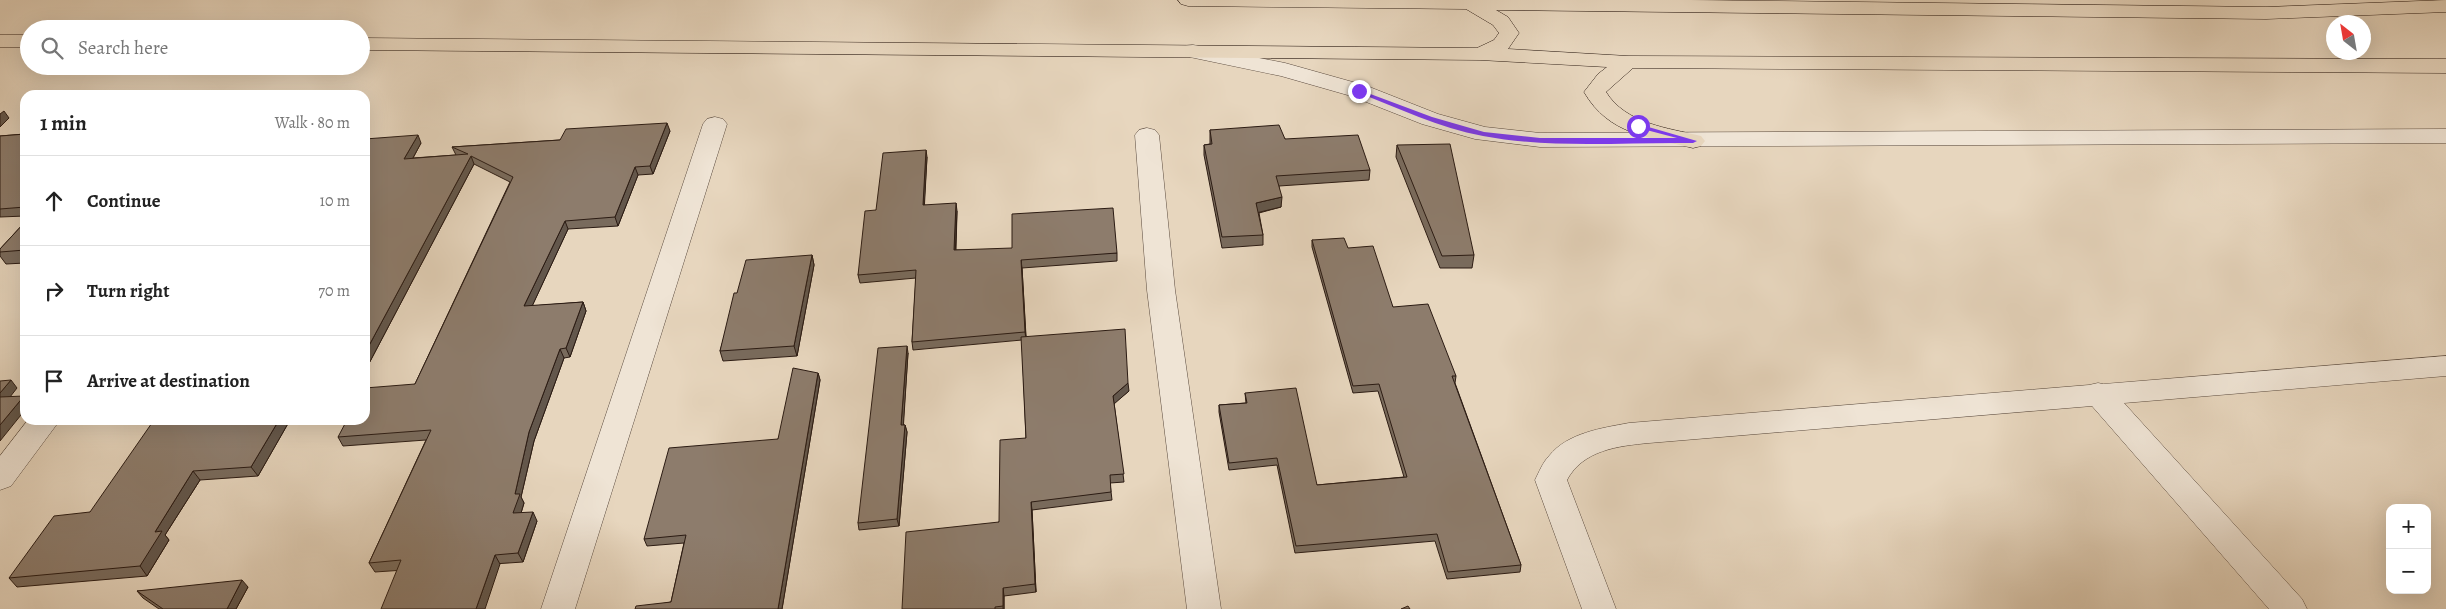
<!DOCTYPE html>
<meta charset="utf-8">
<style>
:root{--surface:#fff;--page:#f6f6f6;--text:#222;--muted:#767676;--line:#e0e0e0}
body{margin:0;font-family:Alegreya,serif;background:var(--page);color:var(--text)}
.controls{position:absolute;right:15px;bottom:15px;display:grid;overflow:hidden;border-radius:10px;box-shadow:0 5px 20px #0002}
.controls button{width:45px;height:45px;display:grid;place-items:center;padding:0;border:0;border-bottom:1px solid var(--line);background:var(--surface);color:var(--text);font:25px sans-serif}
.compass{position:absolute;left:2326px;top:15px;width:45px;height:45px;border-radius:50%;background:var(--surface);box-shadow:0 5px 20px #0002;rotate:329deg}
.stop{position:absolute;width:15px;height:15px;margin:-11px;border:4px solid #7c3aed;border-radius:50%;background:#fff}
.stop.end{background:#7c3aed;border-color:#fff;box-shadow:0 1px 5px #0008}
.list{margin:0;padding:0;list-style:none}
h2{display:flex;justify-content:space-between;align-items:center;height:65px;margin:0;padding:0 20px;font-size:21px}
h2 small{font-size:16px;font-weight:400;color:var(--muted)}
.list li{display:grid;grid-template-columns:32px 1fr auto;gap:15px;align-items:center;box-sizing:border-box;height:90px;padding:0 20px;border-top:1px solid var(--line)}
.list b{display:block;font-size:19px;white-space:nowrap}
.list em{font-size:16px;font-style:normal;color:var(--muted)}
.icon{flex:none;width:28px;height:28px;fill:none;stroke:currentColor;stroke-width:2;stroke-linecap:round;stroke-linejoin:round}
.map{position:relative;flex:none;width:2446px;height:609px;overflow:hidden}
.search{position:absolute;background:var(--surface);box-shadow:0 5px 20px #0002;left:20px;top:20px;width:350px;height:55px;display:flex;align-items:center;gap:12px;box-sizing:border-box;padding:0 18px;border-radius:28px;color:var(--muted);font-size:19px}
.panel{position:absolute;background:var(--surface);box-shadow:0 5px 20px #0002;left:20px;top:90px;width:350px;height:335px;border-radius:15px}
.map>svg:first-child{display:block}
</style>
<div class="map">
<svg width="2446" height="609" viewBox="0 0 2446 609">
<rect width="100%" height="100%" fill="#e7d6be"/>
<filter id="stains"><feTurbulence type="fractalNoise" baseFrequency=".004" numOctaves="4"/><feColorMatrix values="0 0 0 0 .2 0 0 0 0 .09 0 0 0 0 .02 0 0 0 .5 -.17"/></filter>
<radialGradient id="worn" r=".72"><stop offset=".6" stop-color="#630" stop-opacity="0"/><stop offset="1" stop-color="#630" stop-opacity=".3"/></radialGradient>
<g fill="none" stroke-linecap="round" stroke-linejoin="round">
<defs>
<g id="minor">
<path d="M 1193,45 L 1285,63 L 1367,86 L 1438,114 L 1485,127 L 1540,133 L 2446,129 L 2446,143 L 1540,147 L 1475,139 L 1422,124 L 1351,96 L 1281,76 L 1185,56 L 1182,51 L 1185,46 Z"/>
<path d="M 715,117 L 723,119 L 727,124 L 575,609 L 541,609 L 703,124 L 707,119 Z"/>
<path d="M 1147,128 L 1155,130 L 1159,135 L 1175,290 L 1221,609 L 1187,609 L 1147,290 L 1135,135 L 1139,130 Z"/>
<path d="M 2446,356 L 2446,376 L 2124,403 L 2302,599 L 2307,609 L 2269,609 L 2092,406 L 1649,443 C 1618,446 1583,450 1567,480 L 1616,609 L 1582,609 L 1535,480 C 1539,472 1543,462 1549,456 C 1567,433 1602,428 1629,423 L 2089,385 L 2098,383 L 2103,384 Z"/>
<path d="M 28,420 L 60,420 L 11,486 L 0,490 L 0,456 Z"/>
</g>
<g id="major">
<path d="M 1178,0 L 1691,0 L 2266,7 L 2446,0 L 2446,12 L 2266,19 L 1496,10 L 1508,17 L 1519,33 L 1508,49 L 1628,56 L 2446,59 L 2446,73 L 1633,68 L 1606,92 C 1626,124 1668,128 1701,136 L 1705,141 L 1701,146 L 1693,148 C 1649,137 1609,135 1584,92 L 1598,74 L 1607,67 L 1480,60 L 361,50 L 361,38 L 1477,48 L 1494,40 L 1499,33 L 1493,25 L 1466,9 L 1188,6 L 1181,4 Z"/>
<rect x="0" y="35" width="29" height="12"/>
</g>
</defs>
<!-- minor casing -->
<use href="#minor" stroke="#5a4a3e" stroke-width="1"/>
<!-- major casing -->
<use href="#major" stroke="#2b1b13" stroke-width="1"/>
<!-- minor -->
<use href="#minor" fill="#efe4d5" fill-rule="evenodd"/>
<!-- major -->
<use href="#major" fill="#e7d6be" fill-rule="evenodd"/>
</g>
<!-- wall -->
<g fill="#796b5d" stroke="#2b1b13">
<path d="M 1210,130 L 1285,139 L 1370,170 L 1369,180 L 1279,186 L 1281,207 L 1259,213 L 1263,235 L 1263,245 L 1222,248 L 1204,155 L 1204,145 L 1210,144 Z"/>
<path d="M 670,131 L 653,174 L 638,175 L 618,226 L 568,229 L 532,306 L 583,302 L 586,311 L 570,357 L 564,358 L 534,441 L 521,497 L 524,503 L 521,513 L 537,521 L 523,562 L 375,572 L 369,563 L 426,440 L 343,446 L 338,437 L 415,384 L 510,182 L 474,164 L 365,371 L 365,139 L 421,143 L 413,158 L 456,155 L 452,147 L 560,140 Z"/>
<path d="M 25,134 L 25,216 L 0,217 L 0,136 Z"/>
<path d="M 1397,145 L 1474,255 L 1472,268 L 1440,268 L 1396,157 Z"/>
<path d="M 927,157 L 924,205 L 957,211 L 956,250 L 1117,253 L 1117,261 L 1022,268 L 1026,336 L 1129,391 L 1114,403 L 1124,482 L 1110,483 L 1112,500 L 1032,510 L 1036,592 L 1004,596 L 1004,609 L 902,609 L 999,522 L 1026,438 L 1022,340 L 913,350 L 912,342 L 916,278 L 860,283 L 858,275 L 876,210 Z"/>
<path d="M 25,222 L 25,263 L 6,264 L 0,256 L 0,249 Z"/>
<path d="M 1312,240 L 1348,248 L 1393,307 L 1456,376 L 1455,383 L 1521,565 L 1520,572 L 1447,579 L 1435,541 L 1295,553 L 1277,465 L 1229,470 L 1219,412 L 1219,405 L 1246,403 L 1245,393 L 1317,485 L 1404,477 L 1378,391 L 1353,393 L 1312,247 Z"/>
<path d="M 812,255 L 814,265 L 797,356 L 723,361 L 720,351 L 737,293 Z"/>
<path d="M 908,353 L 903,425 L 905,425 L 907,432 L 899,526 L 859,530 L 858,523 Z"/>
<path d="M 818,373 L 820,380 L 782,609 L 635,609 L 671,602 L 684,543 L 647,546 L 644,539 L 778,439 Z"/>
<path d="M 290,420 L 258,476 L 200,480 L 165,535 L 169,540 L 147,576 L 17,587 L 9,578 L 90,512 Z"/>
<path d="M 248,587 L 236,609 L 159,609 L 143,598 L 137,591 Z"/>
</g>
<!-- shaded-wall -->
<g fill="#63574c" stroke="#2b1b13">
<path d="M 4,111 L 9,118 L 0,127 L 0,114 Z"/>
<path d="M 667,123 L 670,131 L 653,174 L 650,166 Z"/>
<path d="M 418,135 L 421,143 L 408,167 L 404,159 Z"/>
<path d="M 926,150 L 927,157 L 924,213 L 923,205 Z"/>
<path d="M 471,156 L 474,164 L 365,371 L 365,353 Z"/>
<path d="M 635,167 L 638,175 L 618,226 L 615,217 Z"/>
<path d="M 1282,197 L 1281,207 L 1256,213 L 1256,203 Z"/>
<path d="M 956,203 L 957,211 L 955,258 L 954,250 Z"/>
<path d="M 565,221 L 568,229 L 528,315 L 524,306 Z"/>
<path d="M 812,255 L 814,265 L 797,356 L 794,346 Z"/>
<path d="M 1021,260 L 1022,268 L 1026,340 L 1025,332 Z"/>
<path d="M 583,302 L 586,311 L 570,357 L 566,348 Z"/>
<path d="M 907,346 L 908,353 L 903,432 L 901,425 Z"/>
<path d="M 560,349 L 564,358 L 534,441 L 521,497 L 524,503 L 518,523 L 513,513 L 515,494 L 529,432 Z"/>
<path d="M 818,373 L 820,380 L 782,609 L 778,609 Z"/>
<path d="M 11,380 L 17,388 L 3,406 L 0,402 L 0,393 Z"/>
<path d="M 1128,383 L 1129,391 L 1114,404 L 1113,396 Z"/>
<path d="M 24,396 L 25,397 L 25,410 L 0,441 L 0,425 Z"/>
<path d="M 279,420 L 290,420 L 258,476 L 251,467 Z"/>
<path d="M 905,425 L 907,432 L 899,526 L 897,519 Z"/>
<path d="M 193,471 L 200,480 L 165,535 L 169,540 L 147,576 L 140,566 L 155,532 Z"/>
<path d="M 1031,502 L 1032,510 L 1036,592 L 1035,584 Z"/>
<path d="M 533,512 L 537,521 L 523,562 L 518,553 Z"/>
<path d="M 495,555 L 500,564 L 485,609 L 476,609 Z"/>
<path d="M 242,580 L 248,587 L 236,609 L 227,609 Z"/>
<path d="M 1003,588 L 1004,596 L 1004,609 L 1003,609 Z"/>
</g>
<!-- building -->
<g fill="#8d7c6c" stroke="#2b1b13">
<path d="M 667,123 L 650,166 L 635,167 L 615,217 L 565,221 L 524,306 L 583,302 L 566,348 L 560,349 L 529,432 L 515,494 L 520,494 L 513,513 L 533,512 L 518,553 L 495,555 L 476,609 L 381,609 L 401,560 L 369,563 L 431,430 L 338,437 L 347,420 L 365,420 L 365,388 L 415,384 L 513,177 L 471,156 L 365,353 L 365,139 L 418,135 L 404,159 L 468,154 L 452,147 L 560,140 L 566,129 Z"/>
<path d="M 1279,125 L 1285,139 L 1358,135 L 1370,170 L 1276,176 L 1282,197 L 1256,203 L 1263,235 L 1222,237 L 1204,145 L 1212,144 L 1210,130 Z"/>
<path d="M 25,134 L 25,207 L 0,209 L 0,136 Z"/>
<path d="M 1450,144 L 1474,255 L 1442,256 L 1397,145 Z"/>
<path d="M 926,150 L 923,205 L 956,203 L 954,250 L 1012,248 L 1012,214 L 1113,208 L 1117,253 L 1021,260 L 1025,332 L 912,342 L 916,270 L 858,275 L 865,211 L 876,210 L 883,153 Z"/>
<path d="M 25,222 L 25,250 L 0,252 L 0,249 Z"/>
<path d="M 1344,238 L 1348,248 L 1373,246 L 1393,307 L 1428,304 L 1456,376 L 1452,376 L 1521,565 L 1448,572 L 1437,534 L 1296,546 L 1277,458 L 1229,463 L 1219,405 L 1247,403 L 1245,393 L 1296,388 L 1317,485 L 1407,477 L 1379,384 L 1353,386 L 1312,240 Z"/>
<path d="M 812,255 L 794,346 L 720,351 L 734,293 L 737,293 L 746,260 Z"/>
<path d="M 1125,329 L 1128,383 L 1113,396 L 1124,474 L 1110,475 L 1111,492 L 1031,502 L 1035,584 L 1003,588 L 1003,606 L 995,607 L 995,609 L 902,609 L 906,532 L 999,522 L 1000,440 L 1026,438 L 1021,337 Z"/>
<path d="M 907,346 L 901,425 L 905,425 L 897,519 L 858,523 L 878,348 Z"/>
<path d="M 793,368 L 818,373 L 778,609 L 635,609 L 636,606 L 671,602 L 686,535 L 644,539 L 669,448 L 778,439 Z"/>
<path d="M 11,380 L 0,393 L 0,381 Z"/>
<path d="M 24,396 L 0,425 L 0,397 Z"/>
<path d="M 154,420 L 279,420 L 251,467 L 193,471 L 155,532 L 162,531 L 140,566 L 9,578 L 54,516 L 90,512 Z"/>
<path d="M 242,580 L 227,609 L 163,609 L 137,591 Z"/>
<path d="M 1408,606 L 1410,609 L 1401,609 Z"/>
</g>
<!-- route -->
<path fill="#7c3aed" d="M 1357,89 L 1432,117 L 1484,132 L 1540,138 L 1677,138 L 1635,127 L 1638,124 L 1697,141 L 1693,143 C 1624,142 1551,149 1483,136 C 1439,128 1398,108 1357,92 Z"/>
<rect width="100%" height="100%" filter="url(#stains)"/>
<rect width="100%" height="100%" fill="url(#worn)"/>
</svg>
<div class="controls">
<button>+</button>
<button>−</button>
</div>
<svg class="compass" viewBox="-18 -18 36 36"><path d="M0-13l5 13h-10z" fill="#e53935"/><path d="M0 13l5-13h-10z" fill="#767676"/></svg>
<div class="stop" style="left:1638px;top:126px"></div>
<div class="stop end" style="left:1359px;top:91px"></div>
<div class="search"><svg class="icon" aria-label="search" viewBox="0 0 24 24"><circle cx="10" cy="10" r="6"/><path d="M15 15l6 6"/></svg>Search here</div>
<section class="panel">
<h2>1 min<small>Walk · 80 m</small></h2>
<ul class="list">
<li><svg class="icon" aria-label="ahead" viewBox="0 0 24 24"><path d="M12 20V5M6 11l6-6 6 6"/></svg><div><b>Continue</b></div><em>10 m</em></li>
<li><svg class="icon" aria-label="right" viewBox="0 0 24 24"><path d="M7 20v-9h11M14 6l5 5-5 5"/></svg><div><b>Turn right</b></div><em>70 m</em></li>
<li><svg class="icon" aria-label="arrive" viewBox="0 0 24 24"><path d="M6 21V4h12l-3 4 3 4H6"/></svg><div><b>Arrive at destination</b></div></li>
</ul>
</section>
</div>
